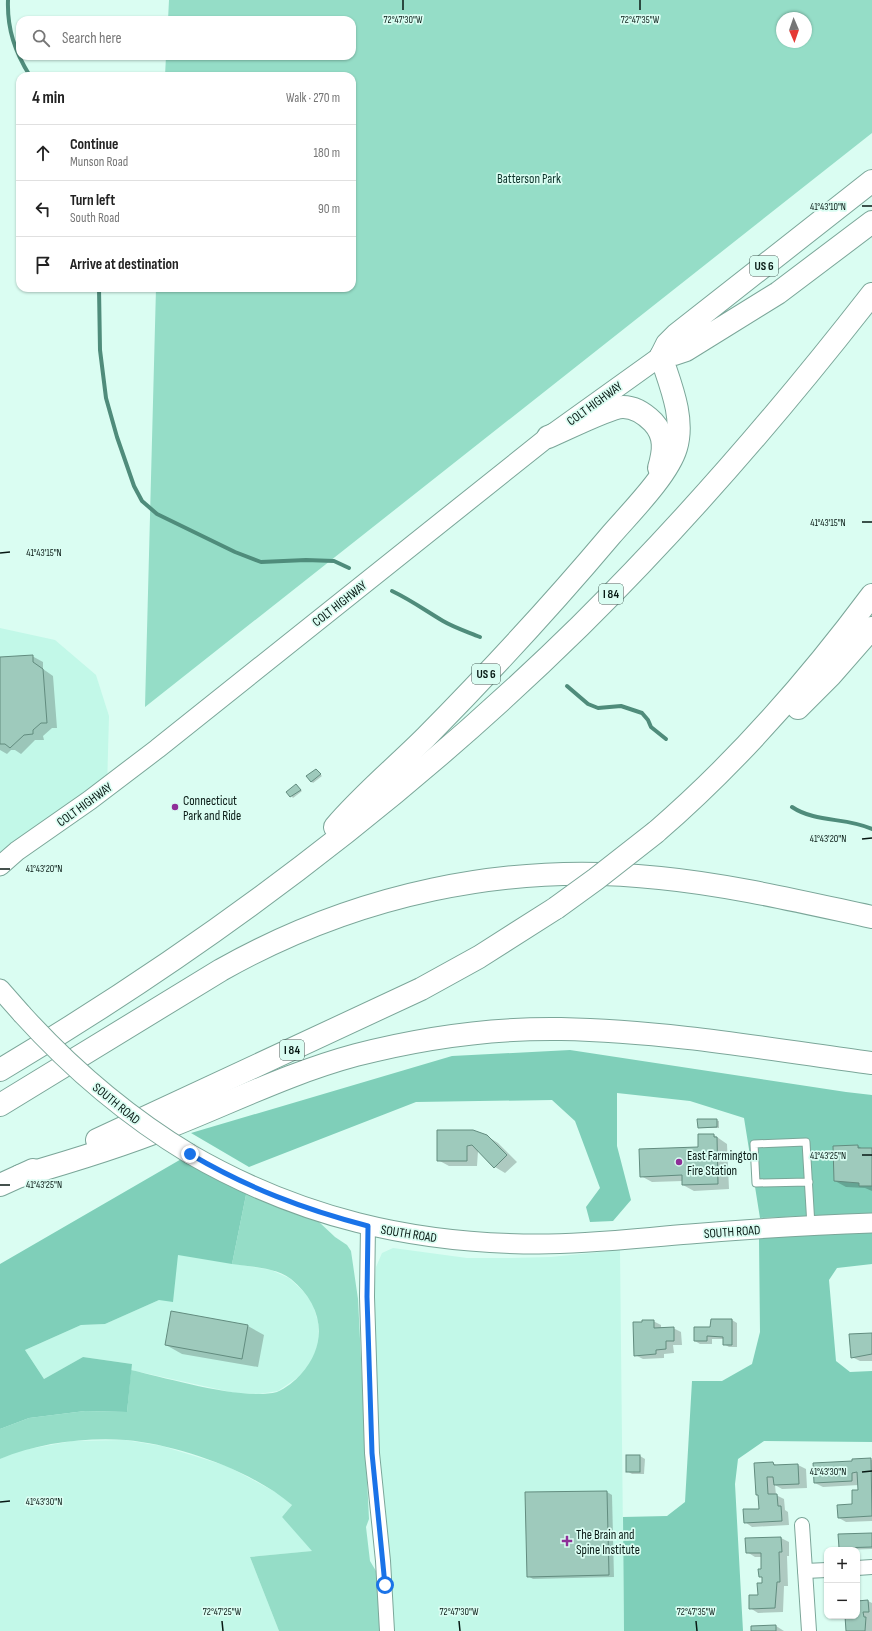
<!DOCTYPE html>
<meta charset="utf-8">
<style>
:root{--surface:#fff;--page:#f2f2f2;--text:#222;--muted:#767676;--line:#e0e0e0}
body{margin:0;font-family:"Sofia Sans Condensed",sans-serif;background:var(--page);color:var(--text)}
.controls{position:absolute;right:12px;bottom:12px;display:grid;overflow:hidden;border-radius:8px;box-shadow:0 1px 3px #0004}
.controls button{width:36px;height:36px;display:grid;place-items:center;padding:0;border:0;border-bottom:1px solid var(--line);background:var(--surface);color:var(--text);font:20px sans-serif}
.compass{position:absolute;left:776px;top:12px;width:36px;height:36px;border-radius:50%;background:var(--surface);box-shadow:0 1px 3px #0004;rotate:178deg}
.stop{position:absolute;width:12px;height:12px;margin:-9px;border:3px solid #1a73e8;border-radius:50%;background:#fff}
.stop.end{background:#1a73e8;border-color:#fff;box-shadow:0 1px 4px #0008}
.list{margin:0;padding:0;list-style:none}
h2{display:flex;justify-content:space-between;align-items:center;height:52px;margin:0;padding:0 16px;font-size:17px}
h2 small{font-size:13px;font-weight:400;color:var(--muted)}
.list li{display:grid;grid-template-columns:26px 1fr auto;gap:12px;align-items:center;box-sizing:border-box;height:56px;padding:0 16px;border-top:1px solid var(--line)}
.list b{display:block;font-size:15px;white-space:nowrap}
.list p{margin:0;font-size:13px;white-space:nowrap;color:var(--muted)}
.list em{font-size:13px;font-style:normal;color:var(--muted)}
.icon{flex:none;width:22px;height:22px;fill:none;stroke:currentColor;stroke-width:2;stroke-linecap:round;stroke-linejoin:round}
.map{position:relative;flex:none;width:872px;height:1631px;overflow:hidden}
.search{position:absolute;background:var(--surface);box-shadow:0 1px 3px #0004;left:16px;top:16px;width:340px;height:44px;display:flex;align-items:center;gap:10px;box-sizing:border-box;padding:0 14px;border-radius:12px;color:var(--muted);font-size:15px}
.panel{position:absolute;background:var(--surface);box-shadow:0 1px 3px #0004;left:16px;top:72px;width:340px;height:220px;border-radius:12px}
.map>svg:first-child{display:block}
</style>
<div class="map">
<svg width="872" height="1631" viewBox="0 0 872 1631">
<rect width="100%" height="100%" fill="#dafdf2"/>
<!-- built -->
<g fill="#c2f8e8">
<path d="M 0,628 L 55,640 L 96,675 L 109,716 L 107,788 L 0,861 Z"/>
<path d="M 393,1248 L 467,1258 L 511,1258 L 551,1257 L 620,1250 L 624,1631 L 394,1631 L 392,1584 L 379,1454 L 374,1297 L 376,1267 L 382,1253 Z"/>
<path d="M 178,1254 L 271,1270 L 289,1278 L 303,1291 L 313,1304 L 318,1322 L 319,1341 L 312,1362 L 297,1378 L 278,1391 L 259,1394 L 235,1393 L 131,1370 L 132,1364 L 83,1357 L 44,1379 L 25,1350 L 81,1325 L 105,1324 L 159,1300 Z"/>
<path d="M 125,1440 L 162,1446 L 227,1466 L 279,1494 L 292,1505 L 282,1517 L 313,1551 L 250,1557 L 279,1631 L 0,1631 L 0,1459 L 18,1451 L 72,1441 Z"/>
</g>
<!-- green -->
<g fill="#95ddc7" fill-rule="evenodd">
<path d="M 169,0 L 872,0 L 872,133 L 145,707 L 156,288 L 352,288 L 352,76 L 165,76 L 166,56 L 352,56 L 352,20 L 168,20 ZM 782,18 L 806,18 L 806,42 L 782,42 Z"/>
<path d="M 248,1185 L 301,1205 L 335,1237 L 347,1245 L 351,1251 L 358,1299 L 369,1519 L 366,1527 L 370,1561 L 376,1571 L 379,1609 L 379,1631 L 279,1631 L 250,1557 L 312,1551 L 282,1517 L 292,1505 C 251,1470 179,1445 126,1440 C 86,1437 37,1443 0,1459 L 0,1429 L 29,1418 L 85,1411 L 127,1412 L 131,1370 C 167,1378 243,1401 277,1392 C 285,1389 296,1380 301,1374 C 329,1343 323,1305 291,1279 C 275,1267 251,1267 232,1264 Z"/>
</g>
<!-- forest -->
<g fill="#7fcfb9">
<path d="M 570,1050 L 846,1092 L 872,1095 L 872,1213 L 760,1218 L 744,1118 L 690,1101 L 617,1093 L 617,1146 L 631,1200 L 613,1221 L 590,1222 L 586,1207 L 600,1188 L 575,1121 L 552,1100 L 416,1102 L 249,1167 L 191,1133 L 452,1056 Z"/>
<path d="M 190,1154 L 248,1185 L 232,1264 L 178,1255 L 173,1302 L 159,1300 L 105,1324 L 81,1325 L 25,1350 L 44,1379 L 83,1357 L 132,1364 L 127,1412 L 85,1411 L 29,1418 L 0,1429 L 0,1264 Z"/>
<path d="M 872,1223 L 872,1264 L 837,1268 L 829,1280 L 836,1361 L 850,1372 L 872,1371 L 872,1442 L 764,1441 L 738,1459 L 735,1484 L 743,1631 L 624,1631 L 623,1517 L 667,1516 L 685,1502 L 692,1381 L 722,1381 L 752,1364 L 760,1332 L 759,1239 L 780,1227 Z"/>
</g>
<!-- shadow -->
<g fill="#0003">
<path d="M 32,656 L 43,662 L 43,669 L 53,676 L 57,728 L 52,728 L 43,736 L 44,740 L 35,740 L 21,754 L 15,750 L 11,750 L 7,754 L 0,750 L 0,658 Z"/>
<path d="M 316,770 L 322,776 L 313,783 L 311,781 Z"/>
<path d="M 296,785 L 302,791 L 293,798 L 288,792 Z"/>
<path d="M 716,1120 L 719,1121 L 719,1128 L 699,1128 Z"/>
<path d="M 438,1131 L 487,1136 L 498,1143 L 517,1162 L 505,1173 L 495,1167 L 479,1151 L 478,1151 L 477,1166 L 449,1166 L 438,1160 Z"/>
<path d="M 714,1135 L 727,1144 L 729,1189 L 694,1191 L 683,1185 L 683,1181 L 652,1182 L 641,1176 L 699,1148 Z"/>
<path d="M 858,1146 L 863,1149 L 872,1149 L 872,1191 L 865,1188 L 846,1187 L 835,1181 L 834,1147 Z"/>
<path d="M 172,1312 L 248,1326 L 264,1335 L 258,1367 L 182,1354 L 166,1345 Z"/>
<path d="M 732,1320 L 737,1323 L 737,1347 L 729,1347 L 724,1344 L 724,1339 L 712,1339 L 712,1344 L 700,1344 L 695,1341 L 711,1328 Z"/>
<path d="M 653,1321 L 661,1325 L 661,1328 L 673,1328 L 681,1332 L 682,1345 L 673,1345 L 674,1353 L 664,1354 L 664,1358 L 643,1359 L 635,1355 Z"/>
<path d="M 872,1334 L 872,1361 L 860,1361 L 852,1357 Z"/>
<path d="M 640,1456 L 645,1459 L 644,1474 L 632,1474 L 627,1471 Z"/>
<path d="M 870,1459 L 872,1460 L 872,1521 L 846,1522 L 839,1518 L 854,1505 L 859,1491 L 859,1485 L 823,1487 L 815,1483 L 853,1462 Z"/>
<path d="M 773,1463 L 778,1466 L 798,1465 L 806,1469 L 807,1488 L 782,1489 L 775,1485 L 776,1495 L 784,1499 L 785,1510 L 788,1512 L 789,1525 L 752,1527 L 745,1522 L 760,1510 L 759,1496 L 757,1494 Z"/>
<path d="M 607,1492 L 612,1495 L 614,1577 L 533,1579 L 528,1576 Z"/>
<path d="M 872,1534 L 872,1549 L 844,1550 L 840,1547 Z"/>
<path d="M 781,1538 L 789,1542 L 789,1556 L 787,1556 L 788,1586 L 784,1586 L 783,1612 L 758,1613 L 750,1608 L 759,1595 L 763,1584 L 763,1578 L 760,1576 L 762,1570 L 762,1557 L 755,1557 L 747,1552 L 747,1539 Z"/>
<path d="M 868,1601 L 872,1603 L 872,1631 L 847,1631 L 846,1616 L 857,1616 L 857,1602 Z"/>
<path d="M 776,1626 L 784,1631 L 752,1631 Z"/>
</g>
<g fill="none" stroke-linecap="round" stroke-linejoin="round">
<!-- stream -->
<g stroke="#4f8c7b" stroke-width="4">
<path d="M 8,0 C 7,29 15,52 30,76"/>
<path d="M 99,288 L 100,350 L 106,398 L 117,437 L 134,486 L 142,501 L 157,514 L 235,552 L 261,562 L 306,560 L 334,561 L 349,568"/>
<path d="M 392,591 C 411,600 426,611 443,621 C 455,628 468,632 480,637"/>
<path d="M 567,686 L 588,704 L 598,708 L 621,706 L 642,713 L 648,720 L 651,727 L 666,739"/>
<path d="M 792,807 C 816,823 846,817 872,829"/>
</g>
</g>
<!-- building -->
<g fill="#9ecabc" stroke="#628c7f">
<path d="M 33,655 L 33,662 L 43,669 L 47,723 L 41,723 L 33,730 L 33,734 L 24,735 L 10,748 L 5,744 L 0,744 L 0,657 Z"/>
<path d="M 316,769 L 321,774 L 311,782 L 306,776 Z"/>
<path d="M 296,784 L 301,790 L 290,797 L 286,792 Z"/>
<path d="M 697,1119 L 717,1119 L 717,1127 L 698,1128 Z"/>
<path d="M 437,1130 L 473,1130 L 487,1135 L 507,1155 L 494,1168 L 472,1145 L 467,1146 L 467,1161 L 437,1161 Z"/>
<path d="M 698,1134 L 714,1134 L 714,1137 L 717,1137 L 718,1184 L 682,1185 L 682,1175 L 640,1177 L 639,1149 L 698,1147 Z"/>
<path d="M 858,1145 L 858,1148 L 872,1148 L 872,1186 L 859,1186 L 859,1183 L 834,1181 L 833,1146 Z"/>
<path d="M 171,1311 L 248,1325 L 242,1359 L 165,1345 Z"/>
<path d="M 711,1319 L 732,1319 L 732,1345 L 723,1345 L 723,1337 L 707,1336 L 707,1341 L 694,1341 L 694,1327 L 710,1327 Z"/>
<path d="M 642,1320 L 654,1320 L 654,1328 L 674,1327 L 674,1341 L 666,1341 L 666,1349 L 656,1350 L 656,1354 L 634,1356 L 633,1322 L 642,1322 Z"/>
<path d="M 872,1333 L 872,1354 L 851,1358 L 849,1334 Z"/>
<rect x="626" y="1455" width="14" height="17"/>
<path d="M 871,1458 L 872,1516 L 838,1518 L 837,1505 L 852,1504 L 852,1490 L 858,1490 L 857,1472 L 852,1473 L 852,1481 L 814,1483 L 813,1463 L 852,1461 L 852,1459 Z"/>
<path d="M 773,1462 L 774,1465 L 798,1464 L 799,1484 L 774,1485 L 773,1477 L 767,1477 L 768,1494 L 777,1494 L 778,1506 L 781,1506 L 782,1521 L 744,1523 L 743,1509 L 759,1509 L 758,1495 L 756,1495 L 754,1463 Z"/>
<path d="M 607,1491 L 609,1575 L 527,1577 L 525,1492 Z"/>
<path d="M 872,1533 L 872,1547 L 839,1548 L 838,1534 Z"/>
<path d="M 781,1537 L 782,1552 L 779,1552 L 780,1582 L 777,1582 L 775,1608 L 749,1609 L 749,1595 L 758,1595 L 757,1583 L 762,1583 L 762,1577 L 759,1577 L 758,1569 L 761,1569 L 761,1553 L 746,1553 L 745,1538 Z"/>
<path d="M 868,1600 L 869,1612 L 863,1612 L 864,1617 L 866,1617 L 865,1631 L 846,1631 L 845,1616 L 857,1616 L 857,1601 Z"/>
<path d="M 776,1625 L 776,1631 L 751,1631 L 751,1626 Z"/>
</g>
<g fill="none" stroke-linecap="round" stroke-linejoin="round">
<defs>
<path id="service" d="M 809,1182 L 756,1183 L 754,1144 L 806,1142 L 811,1226"/>
<g id="minor">
<path d="M 368,1226 L 367,1297 L 372,1453 L 383,1561 L 387,1631"/>
<path d="M 802,1525 L 809,1631"/>
<path d="M 857,1568 L 872,1567"/>
<path d="M 805,1571 L 827,1570"/>
</g>
<g id="secondary">
<path d="M 0,866 L 17,851 L 90,800 L 157,749 L 548,437 L 661,356"/>
<path d="M 0,989 L 22,1014"/>
<path d="M 190,1154 C 299,1217 412,1244 539,1244 C 589,1244 639,1238 690,1234 C 750,1229 811,1225 872,1223"/>
</g>
<path id="trunk" d="M 872,181 L 676,335 L 667,344 L 661,356 L 674,354 L 686,350 L 778,293 L 872,222"/>
<g id="motorway">
<path d="M 548,437 C 563,431 610,407 623,407 C 635,407 645,414 653,422 C 666,436 664,451 659,468"/>
<path d="M 798,708 L 830,676 L 872,628"/>
<path d="M 335,827 C 362,795 396,767 426,737 C 490,672 552,605 611,535 C 630,513 668,475 676,448 C 685,418 670,384 661,356"/>
<path d="M 656,832 C 737,762 808,681 872,595"/>
<path d="M 0,1070 C 210,945 406,797 580,626 C 685,522 781,411 872,294"/>
<path d="M 0,1105 L 221,970 C 354,895 507,861 660,878 C 731,885 802,902 872,917"/>
<path d="M 97,1140 L 421,989 L 479,957 L 556,908"/>
<path d="M 20,1176 C 69,1162 119,1147 166,1128 C 230,1103 289,1073 356,1055 C 422,1038 492,1028 561,1029 C 665,1031 769,1049 872,1063"/>
<path d="M 0,1185 L 33,1170"/>
</g>
</defs>
<!-- service casing -->
<use href="#service" stroke="#7ba699" stroke-width="9"/>
<!-- minor casing -->
<use href="#minor" stroke="#7ba699" stroke-width="16"/>
<!-- secondary casing -->
<use href="#secondary" stroke="#7ba699" stroke-width="21"/>
<!-- trunk casing -->
<use href="#trunk" stroke="#7ba699" stroke-width="24"/>
<!-- motorway casing -->
<use href="#motorway" stroke="#7ba699" stroke-width="24"/>
<!-- service -->
<use href="#service" stroke="#fff" stroke-width="7"/>
<!-- minor -->
<use href="#minor" stroke="#fff" stroke-width="14"/>
<!-- secondary -->
<use href="#secondary" stroke="#fff" stroke-width="19"/>
<!-- trunk -->
<use href="#trunk" stroke="#fff" stroke-width="22"/>
<!-- motorway -->
<use href="#motorway" stroke="#fff" stroke-width="22"/>
<defs>
<path id="secondary-bridge" d="M 22,1014 C 71,1068 127,1116 190,1154"/>
<path id="motorway-bridge" d="M 556,908 L 596,879 L 656,832"/>
</defs>
<!-- secondary-bridge casing -->
<use href="#secondary-bridge" stroke="#7ba699" stroke-width="21" stroke-linecap="butt"/>
<!-- motorway-bridge casing -->
<use href="#motorway-bridge" stroke="#7ba699" stroke-width="24" stroke-linecap="butt"/>
<!-- secondary-bridge -->
<use href="#secondary-bridge" stroke="#fff" stroke-width="19"/>
<!-- motorway-bridge -->
<use href="#motorway-bridge" stroke="#fff" stroke-width="22"/>
</g>
<g fill="none" stroke-linecap="round" stroke-linejoin="round">
<!-- route -->
<path stroke="#1a73e8" stroke-width="5" d="M 190,1154 C 248,1188 303,1209 368,1226 L 367,1297 L 372,1453 L 385,1585"/>
</g>
<!-- ticks -->
<path fill="none" stroke="#081914" stroke-width="1.5" d="M 403,0 L 403,10M 640,0 L 640,10M 862,206 L 872,206M 862,522 L 872,522M 0,553 L 10,552M 862,839 L 872,838M 0,869 L 10,869M 862,1155 L 872,1155M 0,1185 L 10,1185M 862,1472 L 872,1471M 0,1502 L 10,1501M 222,1621 L 223,1631M 459,1621 L 460,1631M 696,1621 L 697,1631"/>
<!-- markers -->
<g fill="#8e2f98" stroke="#dafdf2" stroke-width="1.5">
<circle cx="175" cy="807" r="4"/>
<circle cx="679" cy="1162" r="4"/>
<path d="M565 1535h4v4h4v4h-4v4h-4v-4h-4v-4h4z"/>
</g>
<g text-anchor="middle" stroke-width="3.5" stroke-linejoin="round" paint-order="stroke">
<!-- shield labels -->
<g fill="#dafdf2" stroke="#475d57" stroke-width="1">
<rect x="750" y="256" width="28" height="20" rx="3"/>
<rect x="599" y="584" width="24" height="20" rx="3"/>
<rect x="472" y="664" width="28" height="20" rx="3"/>
<rect x="280" y="1040" width="24" height="20" rx="3"/>
</g>
<g font-size="12" font-weight="bold" fill="#081914">
<text x="764" y="270">US 6</text>
<text x="611" y="598">I 84</text>
<text x="486" y="678">US 6</text>
<text x="292" y="1054">I 84</text>
</g>
<!-- park labels -->
<g font-size="13" fill="#0b3229" stroke="#dafdf2">
<text x="529" y="183">Batterson Park</text>
</g>
<!-- street labels -->
<g font-size="13" fill="#081914" stroke="#dafdf2">
<text transform="translate(594 403) rotate(-36)" y="5">COLT HIGHWAY</text>
<text transform="translate(339 603) rotate(-38)" y="5">COLT HIGHWAY</text>
<text transform="translate(84 804) rotate(-36)" y="5">COLT HIGHWAY</text>
<text transform="translate(117 1103) rotate(39)" y="5">SOUTH ROAD</text>
<text transform="translate(732 1231) rotate(-4)" y="5">SOUTH ROAD</text>
<text transform="translate(409 1233) rotate(9)" y="5">SOUTH ROAD</text>
</g>
<!-- poi labels -->
<g font-size="13" fill="#081914" stroke="#dafdf2" text-anchor="start">
<text x="183" y="805">Connecticut<tspan x="183" dy="15">Park and Ride</tspan></text>
<text x="687" y="1160">East Farmington<tspan x="687" dy="15">Fire Station</tspan></text>
<text x="576" y="1539">The Brain and<tspan x="576" dy="15">Spine Institute</tspan></text>
</g>
</g>
<g font-size="10" text-anchor="middle" fill="#081914" stroke="#dafdf2" stroke-width="3.5" stroke-linejoin="round" paint-order="stroke">
<text x="403" y="23">72°47'30"W</text>
<text x="640" y="23">72°47'35"W</text>
<text x="828" y="210">41°43'10"N</text>
<text x="828" y="526">41°43'15"N</text>
<text x="44" y="556">41°43'15"N</text>
<text x="828" y="842">41°43'20"N</text>
<text x="44" y="872">41°43'20"N</text>
<text x="828" y="1159">41°43'25"N</text>
<text x="44" y="1188">41°43'25"N</text>
<text x="828" y="1475">41°43'30"N</text>
<text x="44" y="1505">41°43'30"N</text>
<text x="222" y="1615">72°47'25"W</text>
<text x="459" y="1615">72°47'30"W</text>
<text x="696" y="1615">72°47'35"W</text>
</g>
</svg>
<div class="controls">
<button>+</button>
<button>−</button>
</div>
<svg class="compass" viewBox="-18 -18 36 36"><path d="M0-13l5 13h-10z" fill="#e53935"/><path d="M0 13l5-13h-10z" fill="#767676"/></svg>
<div class="stop" style="left:385px;top:1585px"></div>
<div class="stop end" style="left:190px;top:1154px"></div>
<div class="search"><svg class="icon" aria-label="search" viewBox="0 0 24 24"><circle cx="10" cy="10" r="6"/><path d="M15 15l6 6"/></svg>Search here</div>
<section class="panel">
<h2>4 min<small>Walk · 270 m</small></h2>
<ul class="list">
<li><svg class="icon" aria-label="ahead" viewBox="0 0 24 24"><path d="M12 20V5M6 11l6-6 6 6"/></svg><div><b>Continue</b><p>Munson Road</p></div><em>180 m</em></li>
<li><svg class="icon" aria-label="left" viewBox="0 0 24 24"><path d="M17 20v-9H6M10 6l-5 5 5 5"/></svg><div><b>Turn left</b><p>South Road</p></div><em>90 m</em></li>
<li><svg class="icon" aria-label="arrive" viewBox="0 0 24 24"><path d="M6 21V4h12l-3 4 3 4H6"/></svg><div><b>Arrive at destination</b></div></li>
</ul>
</section>
</div>
